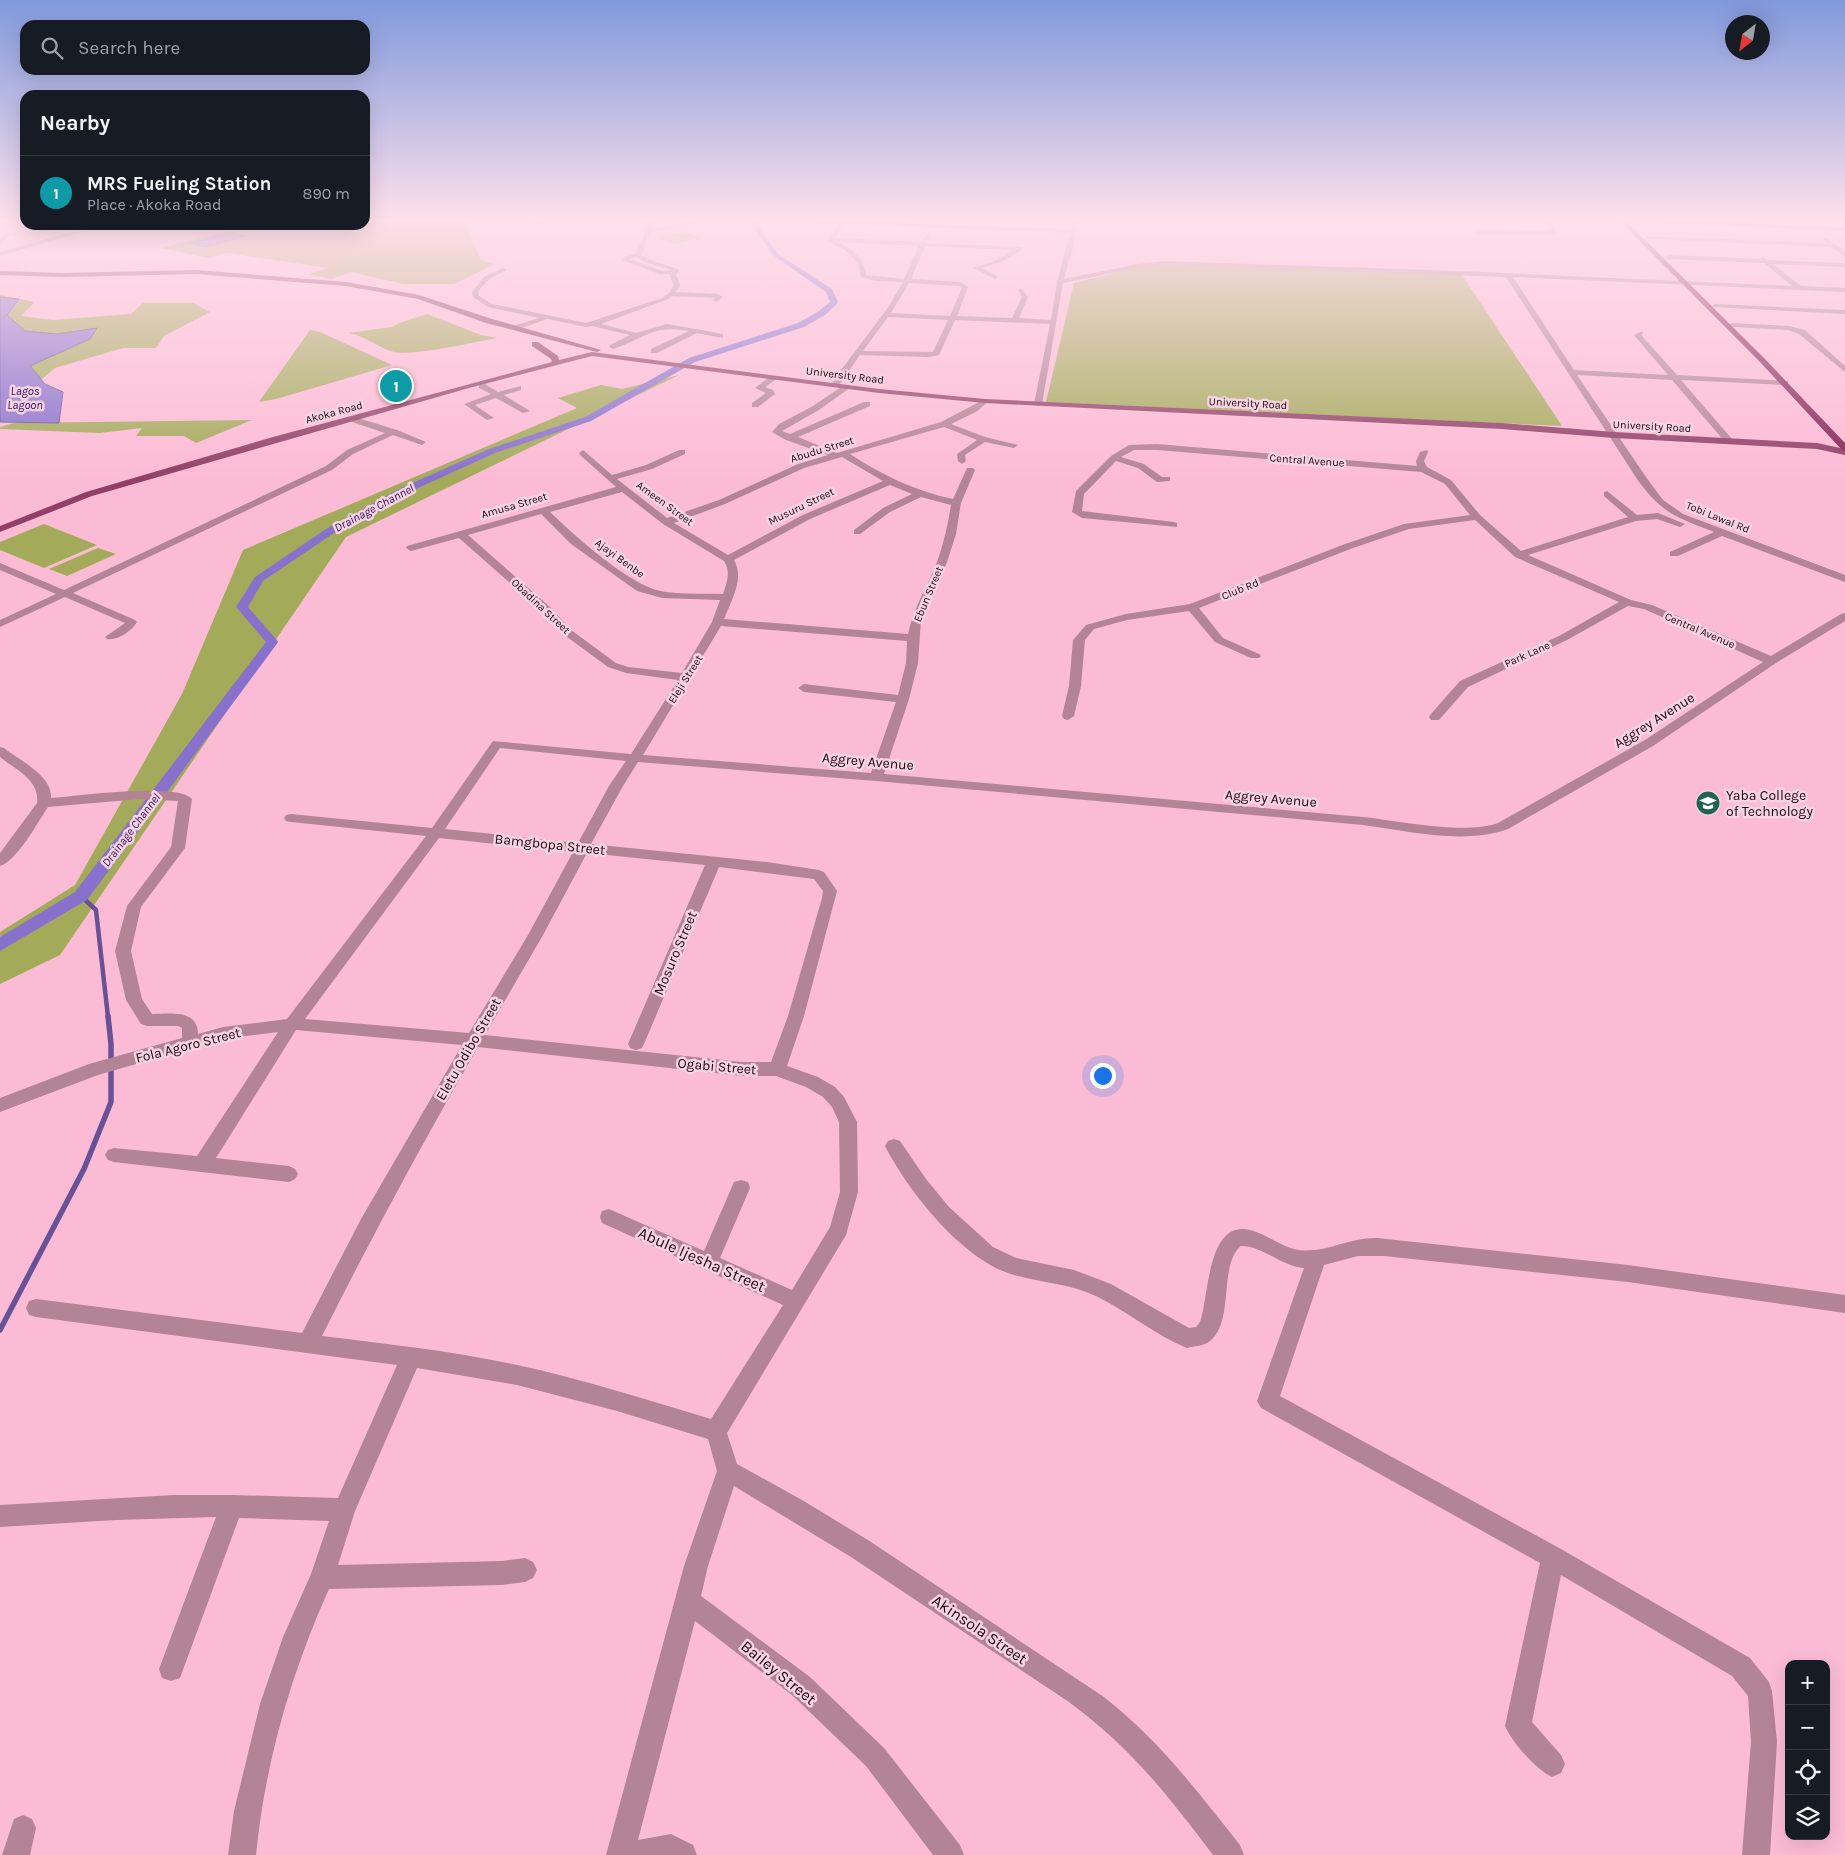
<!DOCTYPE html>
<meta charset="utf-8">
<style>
:root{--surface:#171b24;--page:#242831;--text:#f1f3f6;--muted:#9ea1a6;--line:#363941;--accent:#0b8043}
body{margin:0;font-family:Karla,sans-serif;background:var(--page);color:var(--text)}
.controls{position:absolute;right:15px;bottom:15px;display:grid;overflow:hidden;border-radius:10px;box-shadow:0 5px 20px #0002}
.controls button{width:45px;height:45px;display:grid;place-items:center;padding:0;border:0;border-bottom:1px solid var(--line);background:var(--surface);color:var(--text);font:25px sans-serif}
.compass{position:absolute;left:1725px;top:15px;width:45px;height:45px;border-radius:50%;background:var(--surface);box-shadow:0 5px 20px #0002;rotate:211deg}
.you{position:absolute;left:1102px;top:1075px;width:18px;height:18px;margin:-12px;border:4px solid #fff;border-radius:50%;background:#1a73e8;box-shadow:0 0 0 8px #1a73e833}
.badge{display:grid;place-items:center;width:32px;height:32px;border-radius:50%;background:var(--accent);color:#fff;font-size:16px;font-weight:700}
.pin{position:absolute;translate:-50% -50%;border:2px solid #fff;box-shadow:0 1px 5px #0006}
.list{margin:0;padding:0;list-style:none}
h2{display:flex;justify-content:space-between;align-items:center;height:65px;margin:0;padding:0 20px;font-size:21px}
h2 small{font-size:16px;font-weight:400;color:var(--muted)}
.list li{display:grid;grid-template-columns:32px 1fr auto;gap:15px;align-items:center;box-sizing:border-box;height:75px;padding:0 20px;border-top:1px solid var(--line)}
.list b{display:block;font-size:19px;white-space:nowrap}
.list p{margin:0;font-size:16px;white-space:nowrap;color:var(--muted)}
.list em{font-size:16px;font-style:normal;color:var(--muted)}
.icon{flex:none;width:28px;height:28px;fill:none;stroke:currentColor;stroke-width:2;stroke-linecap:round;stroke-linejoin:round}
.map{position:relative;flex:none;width:1845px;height:1855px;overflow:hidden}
.search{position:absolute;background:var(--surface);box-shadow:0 5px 20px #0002;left:20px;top:20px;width:350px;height:55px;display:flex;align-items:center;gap:12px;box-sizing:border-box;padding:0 18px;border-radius:15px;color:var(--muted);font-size:19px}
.panel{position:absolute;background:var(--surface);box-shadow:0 5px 20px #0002;left:20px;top:90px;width:350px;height:140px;border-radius:15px}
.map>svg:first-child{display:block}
</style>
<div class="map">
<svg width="1845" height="1855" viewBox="0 0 1845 1855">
<rect width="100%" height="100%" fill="#fcbbd5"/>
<!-- green -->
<g fill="#a3ab5a">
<path d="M 365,219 L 464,219 L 481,260 L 495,264 L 454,284 L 403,284 L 352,272 L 331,279 L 309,274 L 329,268 L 227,253 L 208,258 L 162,248 L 247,225 L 365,225 Z"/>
<path d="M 683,232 L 701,238 L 674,244 L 657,238 Z"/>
<path d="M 1167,265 L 1462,275 L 1562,426 L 1046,402 L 1074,283 L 1142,266 Z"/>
<path d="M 0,295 L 35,302 L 21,316 L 53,320 L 131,314 L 143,303 L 193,303 L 210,312 L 164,336 L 156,348 L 123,348 L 55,368 L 0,413 Z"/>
<path d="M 427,314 L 481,335 L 497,338 C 474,342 415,356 394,352 C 378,348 367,336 348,333 L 392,327 L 399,323 Z"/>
<path d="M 310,330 L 320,332 L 392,365 L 276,399 L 259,402 Z"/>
<path d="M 679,375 L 346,537 L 60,955 L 0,984 L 0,932 L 75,885 L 182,694 L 243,550 L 577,408 L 558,398 L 601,385 L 622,389 Z"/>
<path d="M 252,420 L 196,443 L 184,436 L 136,436 L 142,428 L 100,433 L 0,429 L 0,427 L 14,423 Z"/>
<path d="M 44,524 L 97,545 L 44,568 L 0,550 L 0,542 Z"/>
<path d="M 98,548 L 116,554 L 67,576 L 49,569 Z"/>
</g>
<!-- water -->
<g fill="#8871cd" stroke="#685195">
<path d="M 230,233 L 245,236 L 206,247 L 191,243 Z"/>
<path d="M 0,297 L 19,299 L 7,315 L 25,331 L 57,334 L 97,328 L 90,339 L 30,366 L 45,384 L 63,392 L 59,423 L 0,422 Z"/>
</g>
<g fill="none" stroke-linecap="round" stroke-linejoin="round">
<!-- stream-far1 -->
<path stroke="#685195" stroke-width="4.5" d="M 81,896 L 96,910 L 108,1017"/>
<!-- stream -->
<path stroke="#685195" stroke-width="5.5" d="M 0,1330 L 84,1169 L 111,1102 L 111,1044 L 108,1016"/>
<!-- canal -->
<path fill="#8871cd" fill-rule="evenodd" d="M 748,219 L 754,219 L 778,254 L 832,289 L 838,302 L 837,304 L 825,315 L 804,327 L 695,362 L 591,421 L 495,453 L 407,493 L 334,533 L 263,581 L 248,607 L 276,639 L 278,642 L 276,645 L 87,900 L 0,951 L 0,937 L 75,892 L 266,642 L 236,607 L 255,577 L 326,529 L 399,489 L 489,449 L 585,417 L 689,358 L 798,323 L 819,311 L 830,302 L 826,292 L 774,256 Z"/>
<!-- minor -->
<g fill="#b28496" fill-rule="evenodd">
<path d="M 559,219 L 539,224 L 518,222 L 521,220 Z"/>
<path d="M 646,219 L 652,219 L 651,229 L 697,221 L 697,223 L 650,233 L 641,255 L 648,259 L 678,269 L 679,272 L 676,274 L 680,285 L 676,292 L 718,294 L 723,297 L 716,302 L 713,300 L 715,298 L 672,296 L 666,300 L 601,324 L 636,333 L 667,324 L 723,334 L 723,338 L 697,333 L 657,353 L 651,353 L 651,349 L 689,331 C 652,324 644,339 613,349 L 609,347 L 610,345 L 630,335 L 592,326 L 586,327 L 547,319 L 516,330 L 512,328 L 513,326 L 539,318 L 488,307 L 473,297 L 472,292 L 484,277 L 503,268 L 506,270 L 505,271 C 494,276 485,281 478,292 L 479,296 L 492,304 L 586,323 L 662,298 L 669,293 L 674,285 L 669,274 L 659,274 L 622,260 L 625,257 L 635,254 L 644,236 ZM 637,257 L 644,262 L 672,270 L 662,271 L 629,259 Z"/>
<path d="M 778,219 L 1071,229 L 1072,219 L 1078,219 L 1074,244 L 1064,279 L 1138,264 L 1165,261 L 1459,271 L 1792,286 L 1764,263 L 1668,259 L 1665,257 L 1668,255 L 1760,259 L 1763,257 L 1768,260 L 1845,263 L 1845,267 L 1773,264 L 1801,286 L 1845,288 L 1845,292 L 1513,277 L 1574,370 L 1668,375 L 1634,335 L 1640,332 L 1643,332 L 1642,336 L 1677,375 L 1788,381 L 1788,385 L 1785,385 L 1681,380 L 1732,439 L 1733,441 L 1729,444 L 1726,443 L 1672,380 L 1577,375 L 1648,480 L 1663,500 L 1683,514 L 1845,575 L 1845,582 L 1722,536 L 1678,556 L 1670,556 L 1670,552 L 1714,532 C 1678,518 1663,514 1639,482 L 1506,277 L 1165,265 L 1138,268 L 1063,283 L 1042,404 L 1038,406 L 1034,404 L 1050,324 L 955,320 L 939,355 L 929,357 L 860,355 L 838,387 L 832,387 L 831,385 L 838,374 L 887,309 L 903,282 L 876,281 L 861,277 L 858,263 L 845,250 L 827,241 L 838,224 L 780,222 ZM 844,224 L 1070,233 L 1057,282 L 1051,320 L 1019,318 L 1028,297 L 1021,288 L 1018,290 L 1022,297 L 1012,318 L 957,316 L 968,287 L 961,282 L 911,279 L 925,246 L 1012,250 L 997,260 L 973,268 L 995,279 L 997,278 L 997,276 L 982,268 L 1001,262 L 1022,250 L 1023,247 L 927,243 L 930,236 L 927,234 L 921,242 L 835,238 ZM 837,242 L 919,246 L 904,279 L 866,275 C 863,257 853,249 837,242 ZM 909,283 L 959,286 L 962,288 L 950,316 L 891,313 ZM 888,317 L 948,320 L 933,352 L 863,351 Z"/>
<path d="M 1543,219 L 1549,219 L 1557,234 L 1478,234 L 1475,232 L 1478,230 L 1551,231 Z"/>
<path d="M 1628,219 L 1845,227 L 1845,231 L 1630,222 Z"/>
<path d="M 96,225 L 105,225 L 0,256 L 0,252 Z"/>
<path d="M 6,233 L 11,234 L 0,244 L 0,239 Z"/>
<path d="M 1647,236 L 1826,243 L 1823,240 L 1826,238 L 1845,251 L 1845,256 L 1831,247 L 1645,239 Z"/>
<path d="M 1715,304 L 1845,310 L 1845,314 L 1713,307 L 1712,306 Z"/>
<path d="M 1731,323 L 1789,326 L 1805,330 L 1845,366 L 1845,372 L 1799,334 L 1788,330 L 1734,327 L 1730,325 Z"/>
<path d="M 771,376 L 778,378 L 765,387 L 773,390 L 775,394 L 758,407 L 752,407 L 752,403 L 766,393 L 755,388 Z"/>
<path d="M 479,384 L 485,384 L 498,392 L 521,386 L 521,390 L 504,395 L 530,411 L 523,413 L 496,398 L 475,405 L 494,418 L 487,420 L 464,404 L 491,394 L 479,388 Z"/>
<path d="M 844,385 L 851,387 L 819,410 L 782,431 L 790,434 L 864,402 L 870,402 L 870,406 L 798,437 L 837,453 L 941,422 L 985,399 L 989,401 L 976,412 L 951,424 L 985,437 L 1018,445 L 1014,448 L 985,442 L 965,455 L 966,461 L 962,464 L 958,461 L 957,454 L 977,440 L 944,427 L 850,454 C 882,475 915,491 953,499 L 967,468 L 973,468 L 975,470 L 961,503 L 956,534 L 947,562 L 921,620 L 918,663 L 909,699 L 884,774 L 1363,817 C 1400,821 1464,835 1498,823 L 1645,740 L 1763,662 L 1644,609 L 1628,606 L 1567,640 L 1468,687 L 1439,720 L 1431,720 L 1429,717 L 1431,714 L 1460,681 L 1559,636 L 1619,602 L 1515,557 L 1475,520 L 1409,529 L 1353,548 L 1199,608 L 1223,638 L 1259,654 L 1261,656 L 1259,658 L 1251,658 L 1215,642 L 1189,611 L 1127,620 L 1094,629 L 1085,640 L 1081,686 L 1074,716 L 1068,720 L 1064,719 L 1062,716 L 1069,686 L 1073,640 L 1086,625 L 1126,614 L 1190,604 L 1345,544 L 1404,524 L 1470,515 L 1445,484 L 1421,472 L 1157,450 L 1134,450 L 1121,457 L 1144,464 L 1162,477 L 1170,477 L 1170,481 L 1157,482 L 1138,468 L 1116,461 L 1084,494 L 1082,511 L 1174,522 L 1177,523 L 1177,527 L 1082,518 L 1072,512 L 1076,491 L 1111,456 L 1129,445 L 1157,444 L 1417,466 L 1416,461 L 1420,452 L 1427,450 L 1428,452 L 1424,461 L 1427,467 L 1451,480 L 1480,515 L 1521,551 L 1628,517 L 1604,496 L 1604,492 L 1607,491 L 1637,515 L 1658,513 L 1685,524 L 1680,527 L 1657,519 L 1636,521 L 1528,555 L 1631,600 L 1652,605 L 1771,656 L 1841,614 L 1845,613 L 1845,621 L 1776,663 L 1653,746 L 1508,829 C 1463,845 1409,831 1363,825 L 876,781 L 638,762 L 623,786 L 591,844 L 767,862 L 819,870 L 824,872 L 837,891 L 804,1016 L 787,1066 L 818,1077 L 835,1087 L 844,1097 L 857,1122 L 858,1192 L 846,1235 L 727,1433 L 737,1464 L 802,1500 L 868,1540 L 1104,1697 C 1158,1739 1198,1792 1240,1845 L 1244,1855 L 1213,1855 C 1167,1794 1131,1748 1069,1702 L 851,1557 L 734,1486 L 708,1566 L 701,1596 L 810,1677 L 884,1748 L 960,1845 L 964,1855 L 933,1855 L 866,1766 L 792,1695 L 695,1621 L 638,1840 L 671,1834 L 693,1845 L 697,1855 L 606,1855 L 684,1566 L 717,1471 L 708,1439 L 617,1411 L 517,1385 L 417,1368 L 355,1511 L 338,1565 L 502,1561 L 525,1558 L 533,1562 L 537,1570 L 533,1578 L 525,1582 L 502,1585 L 329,1589 C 291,1673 265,1763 256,1855 L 228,1855 L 234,1811 L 260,1704 L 283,1637 L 311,1574 L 329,1521 L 239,1518 L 180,1678 L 171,1681 L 162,1678 L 159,1669 L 216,1517 L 116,1520 L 0,1527 L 0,1505 L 174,1495 L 232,1495 L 338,1498 L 397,1365 L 36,1317 L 29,1315 L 26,1308 L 29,1301 L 36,1299 L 302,1333 L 361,1219 L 462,1045 L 296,1030 L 216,1158 L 289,1166 L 295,1169 L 298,1174 L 295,1179 L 289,1182 L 114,1162 L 108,1160 L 105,1155 L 108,1150 L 114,1148 L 197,1156 L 278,1032 L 223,1039 L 98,1075 L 0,1112 L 0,1098 L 89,1064 L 182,1038 L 182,1028 L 178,1026 L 147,1026 L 141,1024 L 126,1000 L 115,951 L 127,906 L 171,847 L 178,801 L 140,799 L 48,807 C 38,822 17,861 0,866 L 0,853 L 37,803 C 40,780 16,770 0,757 L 0,747 L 4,748 C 19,760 53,776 51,798 C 75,796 179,782 192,799 L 185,848 L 141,907 L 131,951 L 142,999 L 152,1014 C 170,1014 198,1009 198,1034 L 223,1027 L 287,1019 L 426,836 L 291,822 L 286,821 L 284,818 L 286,815 L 291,814 L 432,828 L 493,741 L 631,754 L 678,680 L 626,673 L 608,667 L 563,634 L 543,612 L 459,538 L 411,551 L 406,548 L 407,546 L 616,487 L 580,455 L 579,453 L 583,450 L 612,475 L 646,465 L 679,450 L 685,450 L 685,454 L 652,469 L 617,479 L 667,518 L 719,500 L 798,464 L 828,455 L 786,440 L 772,432 L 779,424 L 813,406 ZM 842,457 L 883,481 L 803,515 L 728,555 L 674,523 L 725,504 L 804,468 ZM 890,485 L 912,494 L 883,508 L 854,530 L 854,534 L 860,534 L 890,512 L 921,497 L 951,505 C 948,524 944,543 937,562 C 928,586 913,608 908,634 L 724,619 C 731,601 745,578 734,560 L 810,519 ZM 622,492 L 663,524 L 724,561 C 731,573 727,582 723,594 C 703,593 680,595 661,591 C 629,585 574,535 550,512 ZM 541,514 L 571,544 L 637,591 L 662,598 L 720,600 L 712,622 L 682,673 L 628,667 L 616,663 L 571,630 L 551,608 L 468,535 ZM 721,626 L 907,641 L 906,663 L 898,695 L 804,684 L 798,688 L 804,692 L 896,702 L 871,773 L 643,755 ZM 500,748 L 626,761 L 609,786 L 578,843 L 445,829 ZM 439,838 L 573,852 L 528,935 L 469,1033 L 305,1019 ZM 587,853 L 705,865 L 628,1044 L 630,1048 L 636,1050 L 642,1048 L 644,1044 L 719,867 L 814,879 L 823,891 L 822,898 L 788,1016 L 771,1062 L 742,1062 L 485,1035 L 543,935 ZM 478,1047 L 742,1076 L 776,1076 L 806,1087 L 823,1097 L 832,1107 L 839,1122 L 840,1192 L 830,1227 L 792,1290 L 720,1258 L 750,1188 L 748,1182 L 741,1180 L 734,1182 L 704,1251 L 609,1209 L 602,1211 L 600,1217 L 602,1223 L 783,1305 L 711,1419 C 647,1400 583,1379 517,1365 C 453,1351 387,1344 322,1336 C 371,1238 423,1142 478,1047 Z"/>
<path d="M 352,418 L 358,418 L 397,430 L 426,442 L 422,445 L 393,435 L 353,454 L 332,470 L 73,593 L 135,620 L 137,622 C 132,631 117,641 107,639 L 105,637 L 125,623 L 65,597 L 0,627 L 0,620 L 56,594 L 0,570 L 0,563 L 64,590 L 326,466 L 347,450 L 385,433 L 352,422 Z"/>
<path d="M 894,1139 L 900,1141 L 926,1179 L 949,1207 L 993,1247 L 1016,1258 L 1074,1270 L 1111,1284 L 1189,1328 L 1196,1327 L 1200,1322 C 1209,1297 1207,1219 1250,1230 C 1267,1234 1282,1248 1299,1250 C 1323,1254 1350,1237 1377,1238 L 1628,1265 L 1845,1295 L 1845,1313 L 1628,1282 L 1384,1256 L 1358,1256 L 1324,1265 L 1280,1396 L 1561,1549 L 1750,1658 L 1769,1682 L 1772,1691 L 1777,1742 L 1770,1855 L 1742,1855 L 1751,1742 L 1748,1696 L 1732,1676 L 1561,1575 L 1532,1722 L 1561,1755 L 1565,1764 L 1561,1773 L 1552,1777 C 1536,1770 1512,1742 1505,1726 L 1540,1563 L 1261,1408 L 1257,1401 L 1304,1268 C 1281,1266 1263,1246 1241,1246 C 1218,1265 1235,1321 1210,1341 C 1204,1346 1194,1346 1187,1348 C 1155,1335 1128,1312 1098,1297 C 1072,1284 1042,1283 1014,1275 C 963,1261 908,1191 885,1146 L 888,1141 Z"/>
<path d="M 23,1815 L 32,1819 L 36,1828 L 30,1855 L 2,1855 L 14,1819 Z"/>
</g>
<!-- major -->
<g fill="#904065" fill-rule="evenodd">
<path d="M 196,270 L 346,282 L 419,295 L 492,319 L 601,350 L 597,352 L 486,323 L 418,299 L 346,286 L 196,274 L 63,277 L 0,275 L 0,271 L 63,273 Z"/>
<path d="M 532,342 L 538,342 L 558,356 L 559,360 L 592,352 L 879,389 L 985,399 L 1502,423 L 1614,432 L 1817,443 L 1845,449 L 1845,455 L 1817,449 L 1614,438 L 1502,429 L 985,403 L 879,393 L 592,356 L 469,388 L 92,496 L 0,532 L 0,526 L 86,492 L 273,437 L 552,362 L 551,359 L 532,346 Z"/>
</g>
<!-- highway -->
<path fill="#822454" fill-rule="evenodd" d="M 1618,219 L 1624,219 L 1765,359 L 1845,443 L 1845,451 L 1842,450 L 1760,362 Z"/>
</g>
<!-- sky -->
<linearGradient id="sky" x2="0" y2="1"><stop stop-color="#8199dd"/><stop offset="0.46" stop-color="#fee0ec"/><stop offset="1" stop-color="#fee0ec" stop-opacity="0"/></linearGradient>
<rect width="1845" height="479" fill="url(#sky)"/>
<!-- icons -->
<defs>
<symbol id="university-disc" viewBox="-11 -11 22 22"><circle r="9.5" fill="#216453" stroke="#f5d3e0"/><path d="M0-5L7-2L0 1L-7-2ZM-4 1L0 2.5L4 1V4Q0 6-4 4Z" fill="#fff"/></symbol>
</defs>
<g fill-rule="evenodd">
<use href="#university-disc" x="1694" y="789" width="28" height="28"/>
</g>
<g text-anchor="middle" stroke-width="5" stroke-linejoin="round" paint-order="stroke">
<!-- far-street labels -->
<g font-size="11" fill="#1f0511" stroke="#f5d3e0">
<text transform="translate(845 375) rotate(7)" y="4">University Road</text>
<text transform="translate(1248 403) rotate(3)" y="4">University Road</text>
<text transform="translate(334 412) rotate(-15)" y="4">Akoka Road</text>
<text transform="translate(1652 426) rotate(3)" y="4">University Road</text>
<text transform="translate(822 449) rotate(-17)" y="4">Abudu Street</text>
<text transform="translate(1307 460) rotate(4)" y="4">Central Avenue</text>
<text transform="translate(665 503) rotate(36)" y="4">Ameen Street</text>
<text transform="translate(514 505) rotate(-16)" y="4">Amusa Street</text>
<text transform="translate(801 506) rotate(-26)" y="4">Musuru Street</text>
<text transform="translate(1718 517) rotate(22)" y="4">Tobi Lawal Rd</text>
<text transform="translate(620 558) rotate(36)" y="4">Ajayi Benbe</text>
<text transform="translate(1240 589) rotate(-22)" y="4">Club Rd</text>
<text transform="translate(928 594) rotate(-67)" y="4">Ebun Street</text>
<text transform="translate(541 606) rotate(43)" y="4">Obadina Street</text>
<text transform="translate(1700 630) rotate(23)" y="4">Central Avenue</text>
<text transform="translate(1527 654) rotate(-24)" y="4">Park Lane</text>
<text transform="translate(685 679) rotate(-58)" y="4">Eleji Street</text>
</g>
<!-- far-water labels -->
<g font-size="12" font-style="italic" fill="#300f63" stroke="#f5d3e0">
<text x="25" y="395">Lagos<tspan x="25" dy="14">Lagoon</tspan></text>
<text transform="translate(374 508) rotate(-28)" y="4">Drainage Channel</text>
<text transform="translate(131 830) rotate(-53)" y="4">Drainage Channel</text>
</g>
<!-- street labels -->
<g font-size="14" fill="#1f0511" stroke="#f5d3e0">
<text transform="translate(1654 720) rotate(-32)" y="5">Aggrey Avenue</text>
<text transform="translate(868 761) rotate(5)" y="5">Aggrey Avenue</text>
<text transform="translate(1271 798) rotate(5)" y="5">Aggrey Avenue</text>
<text transform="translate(550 844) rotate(6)" y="5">Bamgbopa Street</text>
<text transform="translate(675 953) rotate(-67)" y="5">Mosuro Street</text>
<text transform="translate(188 1045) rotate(-14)" y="5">Fola Agoro Street</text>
<text transform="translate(468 1049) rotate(-60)" y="5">Eletu Odibo Street</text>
<text transform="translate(717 1066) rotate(5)" y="5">Ogabi Street</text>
</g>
<!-- poi labels -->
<g font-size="14" fill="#1f0511" stroke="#f5d3e0" text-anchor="start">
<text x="1726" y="800">Yaba College<tspan x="1726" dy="16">of Technology</tspan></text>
</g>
<!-- near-street labels -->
<g font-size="16" fill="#1f0511" stroke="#f5d3e0">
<text transform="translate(702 1259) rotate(24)" y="6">Abule Ijesha Street</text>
<text transform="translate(980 1629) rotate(34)" y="6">Akinsola Street</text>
<text transform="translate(779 1672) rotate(39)" y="6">Bailey Street</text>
</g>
</g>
</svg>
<div class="controls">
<button>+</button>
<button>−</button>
<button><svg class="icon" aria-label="locate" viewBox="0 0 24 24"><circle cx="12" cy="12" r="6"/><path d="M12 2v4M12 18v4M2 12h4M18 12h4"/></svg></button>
<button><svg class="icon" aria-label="layers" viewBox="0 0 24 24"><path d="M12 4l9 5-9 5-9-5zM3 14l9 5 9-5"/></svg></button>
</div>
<svg class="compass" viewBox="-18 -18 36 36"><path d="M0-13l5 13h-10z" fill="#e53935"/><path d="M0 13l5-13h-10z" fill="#9ea1a6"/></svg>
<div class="you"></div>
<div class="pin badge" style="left:396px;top:386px;background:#0f9aa8">1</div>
<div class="search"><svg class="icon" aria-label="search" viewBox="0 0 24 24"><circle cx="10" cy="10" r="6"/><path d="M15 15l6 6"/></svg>Search here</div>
<section class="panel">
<h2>Nearby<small></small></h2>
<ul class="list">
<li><span class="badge" style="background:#0f9aa8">1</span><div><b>MRS Fueling Station</b><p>Place · Akoka Road</p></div><em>890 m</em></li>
</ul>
</section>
</div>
